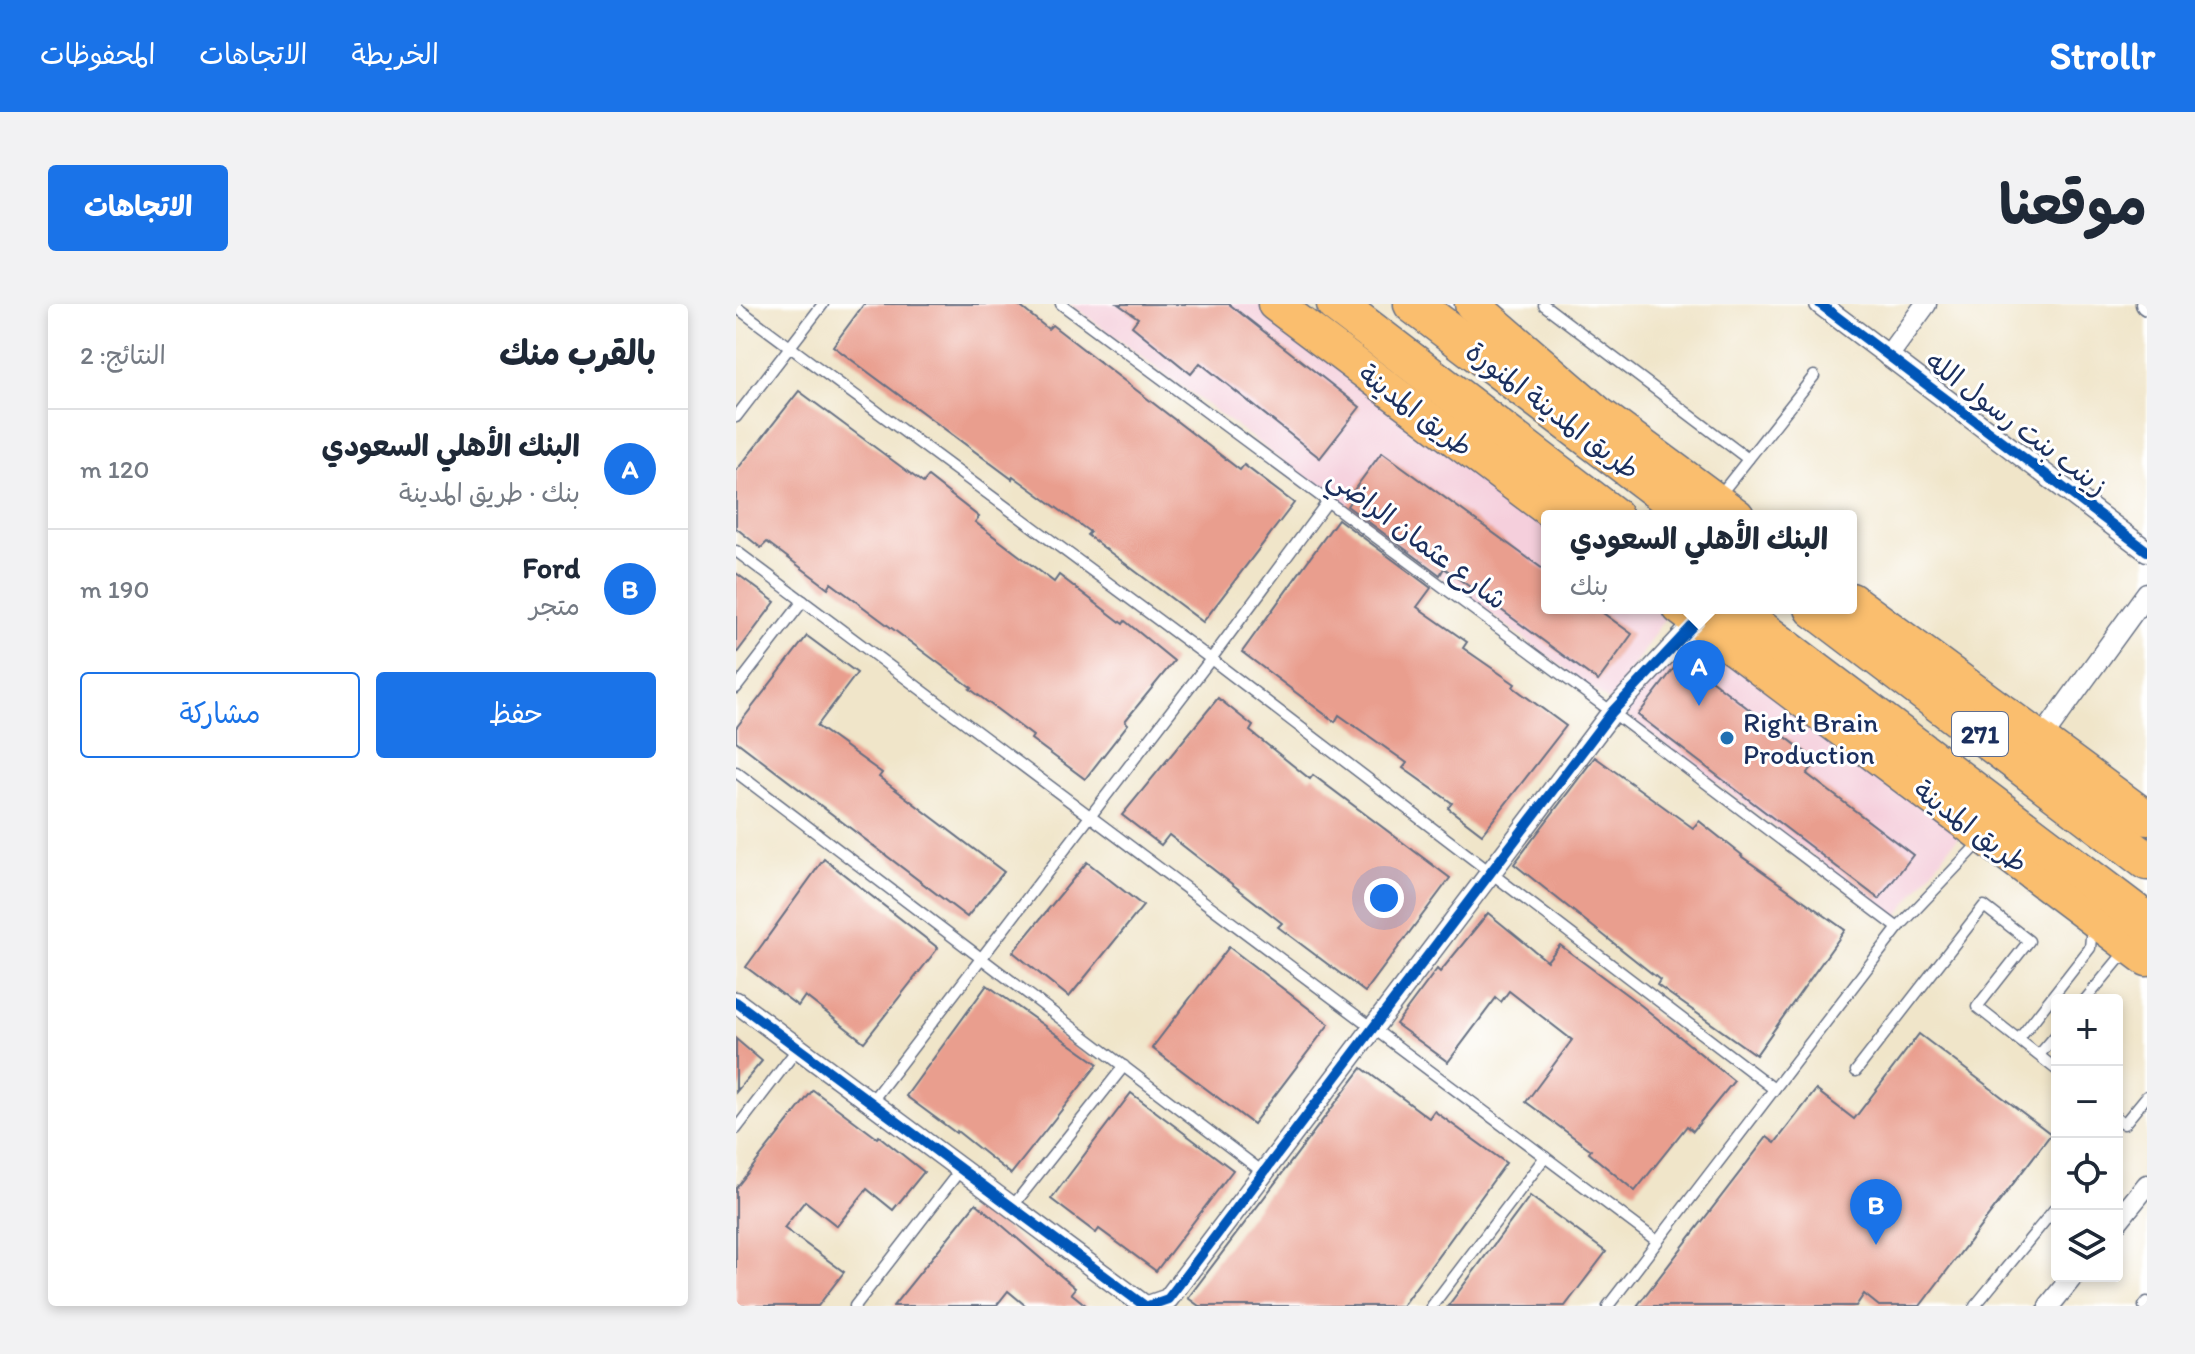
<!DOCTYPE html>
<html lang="ar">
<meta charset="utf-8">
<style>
:root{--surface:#fff;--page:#f2f2f3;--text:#1f2937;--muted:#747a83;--line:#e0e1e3;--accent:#1a73e8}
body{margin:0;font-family:Itim,"Playpen Sans Arabic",sans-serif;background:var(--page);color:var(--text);direction:rtl}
.controls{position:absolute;right:24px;bottom:24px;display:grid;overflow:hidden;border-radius:8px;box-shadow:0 4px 12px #0003}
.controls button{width:72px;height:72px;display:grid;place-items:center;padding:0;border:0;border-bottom:2px solid var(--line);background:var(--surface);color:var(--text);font:40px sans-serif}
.you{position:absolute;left:648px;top:594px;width:28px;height:28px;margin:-20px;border:6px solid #fff;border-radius:50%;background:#1a73e8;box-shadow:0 0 0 12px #1a73e833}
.badge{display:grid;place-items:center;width:52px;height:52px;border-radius:50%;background:var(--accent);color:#fff;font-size:26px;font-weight:700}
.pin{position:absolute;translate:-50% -66px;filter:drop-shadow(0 2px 4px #0008)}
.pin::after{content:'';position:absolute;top:42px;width:28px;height:24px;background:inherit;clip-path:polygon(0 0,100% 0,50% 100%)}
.popup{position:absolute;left:805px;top:206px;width:316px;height:104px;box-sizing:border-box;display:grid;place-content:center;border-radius:8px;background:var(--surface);filter:drop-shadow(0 2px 6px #0005);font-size:26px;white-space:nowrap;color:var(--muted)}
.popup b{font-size:30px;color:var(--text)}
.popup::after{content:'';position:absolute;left:50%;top:100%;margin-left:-16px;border:16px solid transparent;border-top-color:var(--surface)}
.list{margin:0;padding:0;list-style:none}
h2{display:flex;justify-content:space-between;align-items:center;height:104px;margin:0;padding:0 32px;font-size:34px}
h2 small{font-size:26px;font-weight:400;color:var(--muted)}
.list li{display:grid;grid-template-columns:52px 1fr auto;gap:24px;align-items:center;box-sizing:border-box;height:120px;padding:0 32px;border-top:2px solid var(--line)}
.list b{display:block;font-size:30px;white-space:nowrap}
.list p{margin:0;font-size:26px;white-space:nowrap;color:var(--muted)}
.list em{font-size:26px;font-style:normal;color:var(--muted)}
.actions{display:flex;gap:16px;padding:24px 32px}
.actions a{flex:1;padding:18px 0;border:2px solid var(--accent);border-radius:8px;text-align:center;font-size:28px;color:var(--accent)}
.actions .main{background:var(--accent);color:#fff}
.icon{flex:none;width:44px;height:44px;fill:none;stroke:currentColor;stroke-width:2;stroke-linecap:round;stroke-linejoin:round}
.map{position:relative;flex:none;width:1411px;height:1002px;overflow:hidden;direction:ltr;border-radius:8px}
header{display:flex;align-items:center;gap:48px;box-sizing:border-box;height:112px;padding:0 40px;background:var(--accent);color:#fff}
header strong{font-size:38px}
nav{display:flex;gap:44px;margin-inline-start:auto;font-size:28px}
.intro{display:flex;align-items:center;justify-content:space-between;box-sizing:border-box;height:192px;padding:0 48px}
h1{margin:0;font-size:56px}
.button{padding:20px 36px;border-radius:8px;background:var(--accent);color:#fff;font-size:28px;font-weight:700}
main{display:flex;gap:48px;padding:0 48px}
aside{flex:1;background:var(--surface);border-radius:8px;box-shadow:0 4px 12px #0003}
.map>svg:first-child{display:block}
</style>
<header>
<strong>Strollr</strong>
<nav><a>الخريطة</a><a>الاتجاهات</a><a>المحفوظات</a></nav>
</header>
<div class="intro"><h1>موقعنا</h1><a class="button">الاتجاهات</a></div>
<main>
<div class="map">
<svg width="1411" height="1002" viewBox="0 0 1411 1002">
<rect width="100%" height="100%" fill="#fff"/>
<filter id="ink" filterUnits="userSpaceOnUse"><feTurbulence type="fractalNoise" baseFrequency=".0125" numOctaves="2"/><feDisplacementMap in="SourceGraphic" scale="16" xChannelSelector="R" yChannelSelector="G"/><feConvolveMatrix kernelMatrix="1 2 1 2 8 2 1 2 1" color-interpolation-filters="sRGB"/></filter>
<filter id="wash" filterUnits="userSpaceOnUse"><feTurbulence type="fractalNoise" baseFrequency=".006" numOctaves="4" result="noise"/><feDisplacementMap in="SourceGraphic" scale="32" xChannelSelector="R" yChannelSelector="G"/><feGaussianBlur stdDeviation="1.8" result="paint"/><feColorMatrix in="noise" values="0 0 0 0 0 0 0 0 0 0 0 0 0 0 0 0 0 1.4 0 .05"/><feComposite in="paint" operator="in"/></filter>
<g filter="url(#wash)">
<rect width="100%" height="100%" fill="#f0e5c9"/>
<!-- built -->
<g fill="#f5cfdc">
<path d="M 334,0 L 525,0 L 811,218 L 811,304 L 925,304 L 932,309 L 874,398 Z"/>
<path d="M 955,319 L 1228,525 L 1160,614 L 887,409 Z"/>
</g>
<g id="blocks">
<!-- building -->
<g fill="#e99e8e">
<path d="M 128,0 L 281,0 L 312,25 L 316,21 L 504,166 L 508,161 L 558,199 L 467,318 L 351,231 L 354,228 L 277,172 L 276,175 L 97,42 Z"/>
<path d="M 382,0 L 493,0 L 624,103 L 584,154 L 464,59 L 455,70 L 396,22 L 402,14 Z"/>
<path d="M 63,87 L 187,179 L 192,173 L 243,213 L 239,218 L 318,278 L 323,271 L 387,320 L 389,317 L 438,357 L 389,417 L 392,420 L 349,475 L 295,435 L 297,432 L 234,385 L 236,384 L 95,279 L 92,284 L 31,238 L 25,244 L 0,224 L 0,167 Z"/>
<path d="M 646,148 L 811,268 L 811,304 L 860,304 L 896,330 L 862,377 L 708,264 L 704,271 L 611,202 L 615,196 L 612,194 Z"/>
<path d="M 602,215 L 695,284 L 681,303 L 731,338 L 727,344 L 779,380 L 777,383 L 830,422 L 746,530 L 712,504 L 716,499 L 667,464 L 671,459 L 603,411 L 599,418 L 506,348 Z"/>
<path d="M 0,269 L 39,298 L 0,350 Z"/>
<path d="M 71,332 L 121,369 L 81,422 L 146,469 L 143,473 L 268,568 L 231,613 L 0,437 L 0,424 Z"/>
<path d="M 946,354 L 1081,457 L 1071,470 L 1177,551 L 1143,595 L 902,411 Z"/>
<path d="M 482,394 L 517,422 L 514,427 L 574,475 L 577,471 L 714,574 L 629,688 L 542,623 L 546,619 L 433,531 L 425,541 L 386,511 Z"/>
<path d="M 859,453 L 957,524 L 963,517 L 1006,551 L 1005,552 L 1109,626 L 1020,751 L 921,681 L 924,676 L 778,560 Z"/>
<path d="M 88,555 L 202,644 L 128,738 L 69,692 L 62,702 L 10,663 Z"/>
<path d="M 351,558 L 407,602 L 333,693 L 277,648 Z"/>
<path d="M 752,609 L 811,657 L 824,641 L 906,702 L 998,777 L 957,827 L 951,822 L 899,887 L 853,849 L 855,846 L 790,798 L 836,736 L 773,687 L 765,698 L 760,694 L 712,758 L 660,720 L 701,665 L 704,668 Z"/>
<path d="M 493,643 L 593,720 L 517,820 L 416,744 Z"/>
<path d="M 251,681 L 362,760 L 275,870 L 221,827 L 220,829 L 170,792 Z"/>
<path d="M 1183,730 L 1315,830 L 1184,1002 L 1143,1002 L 1128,990 L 1120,1002 L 901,1002 L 1031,833 L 1039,839 L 1080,786 L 1118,815 Z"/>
<path d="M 0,735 L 26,757 L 0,788 Z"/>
<path d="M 626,764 L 693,814 L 698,807 L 770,859 L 666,1002 L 463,1002 L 452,994 Z"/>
<path d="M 77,786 L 141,834 L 143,832 L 188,868 L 157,906 L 131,885 L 101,922 L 69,897 L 48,924 L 108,968 L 82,1002 L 0,1002 L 0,884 Z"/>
<path d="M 395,789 L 497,866 L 420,967 L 363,925 L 360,929 L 315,895 Z"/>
<path d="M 794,892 L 870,948 L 829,1002 L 712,1002 Z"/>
<path d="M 240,899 L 339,984 L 335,989 L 351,1002 L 290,1002 L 272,987 L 260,1002 L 157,1002 Z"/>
</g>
</g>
</g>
<g filter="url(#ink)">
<use href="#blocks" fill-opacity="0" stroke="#666f83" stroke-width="2"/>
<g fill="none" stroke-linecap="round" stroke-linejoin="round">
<defs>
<g id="service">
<path d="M 325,0 L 876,408 L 1162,624"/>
<path d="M 808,1 L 1012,155"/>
<path d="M 0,3 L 475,355 L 1038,785"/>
<path d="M 0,113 L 87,0"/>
<path d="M 983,192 L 1078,72"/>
<path d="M 0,247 L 921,937"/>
<path d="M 0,384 L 67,297"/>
<path d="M 0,468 L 528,869"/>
<path d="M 1349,696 L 1383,655 L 1395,653"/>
<path d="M 1283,735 L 1354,644 L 1356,622"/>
<path d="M 1303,751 L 1321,730"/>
<path d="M 1120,767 L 1248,602 L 1293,637 L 1241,703 L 1321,766"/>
<path d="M 135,798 L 475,355 L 592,197"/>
<path d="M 1381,814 L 1388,820 L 1411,792"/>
<path d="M 0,825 L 62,744"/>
<path d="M 276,903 L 388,762"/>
<path d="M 119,1002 L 225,865"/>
<path d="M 696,1002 L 809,853"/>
<path d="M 872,1002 L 1162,624 L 1245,537"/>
<path d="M 1239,1002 L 1321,902"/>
<path d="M 1408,1002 L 1411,998"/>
</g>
<g id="minor">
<path d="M 1084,0 L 1411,247"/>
<path d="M 1410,0 L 1411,1"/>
<path d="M 1152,52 L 1190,0"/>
<path d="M 1305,435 L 1411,289"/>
<path d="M 0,698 L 409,1002"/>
<path d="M 1381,918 L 1411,881"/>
<path d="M 412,1002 L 432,995 L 876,408 L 961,317"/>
<path d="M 1313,1002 L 1337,972"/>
</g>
<g id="primary">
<path d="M 539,0 L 821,212"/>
<path d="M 736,0 L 863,110 L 1001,212"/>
<path d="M 1115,296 L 1411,514"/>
<path d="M 944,304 L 1411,655"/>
</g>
<g id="motorway">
<path d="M 600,0 L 877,212"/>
<path d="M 677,0 L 956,212"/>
<path d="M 996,304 L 1411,618"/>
<path d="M 1078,304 L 1411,557"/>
</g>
</defs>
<!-- service casing -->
<use href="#service" stroke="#666f83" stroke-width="13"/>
<!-- minor casing -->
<use href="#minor" stroke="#666f83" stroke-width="23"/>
<!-- primary casing -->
<use href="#primary" stroke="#666f83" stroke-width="37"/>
<!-- motorway casing -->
<use href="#motorway" stroke="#666f83" stroke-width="41"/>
<!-- service -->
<use href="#service" stroke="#fff" stroke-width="10"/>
<!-- minor -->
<use href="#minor" stroke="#fff" stroke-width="20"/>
<!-- primary -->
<use href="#primary" stroke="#fabe6e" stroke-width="34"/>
<!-- motorway -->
<use href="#motorway" stroke="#fabe6e" stroke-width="38"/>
<defs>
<g id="cycleway">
<path d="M 1084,0 L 1411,247"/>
<path d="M 0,698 L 409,1002"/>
<path d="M 412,1002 L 432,995 L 876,408 L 961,317"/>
</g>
</defs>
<!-- cycleway casing -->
<use href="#cycleway" stroke="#fff" stroke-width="15"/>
<!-- cycleway -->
<use href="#cycleway" stroke="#0057b8" stroke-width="10"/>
</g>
</g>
<!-- markers -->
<circle fill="#1f6fb2" stroke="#fff" stroke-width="3" cx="991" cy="434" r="8"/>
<g text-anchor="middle" stroke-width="6" stroke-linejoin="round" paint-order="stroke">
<!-- shield labels -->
<rect fill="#fff" stroke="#5f6d8e" stroke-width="2" x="1216" y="408" width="56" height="44" rx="6"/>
<g font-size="26" font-weight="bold" fill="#1b2f5e">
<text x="1244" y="439">271</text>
</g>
<!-- street labels -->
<g font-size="28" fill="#1b2f5e" stroke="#fff">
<text transform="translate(680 106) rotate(37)" y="10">طريق المدينة</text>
<text transform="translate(817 106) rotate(37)" y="10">طريق المدينة المنورة</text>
<text transform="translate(1281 119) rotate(37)" y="10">زينب بنت رسول الله</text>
<text transform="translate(682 234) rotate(37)" y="10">شارع عثمان الراضي</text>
<text transform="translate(1235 522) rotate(37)" y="10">طريق المدينة</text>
</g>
<!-- poi labels -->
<g font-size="28" fill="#1b2f5e" stroke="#fff" text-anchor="start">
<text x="1007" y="428">Right Brain<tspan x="1007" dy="32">Production</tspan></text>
</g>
</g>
</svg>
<div class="controls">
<button>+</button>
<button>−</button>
<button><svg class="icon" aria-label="locate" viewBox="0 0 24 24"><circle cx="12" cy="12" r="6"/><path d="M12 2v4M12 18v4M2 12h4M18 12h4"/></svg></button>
<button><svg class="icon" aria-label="layers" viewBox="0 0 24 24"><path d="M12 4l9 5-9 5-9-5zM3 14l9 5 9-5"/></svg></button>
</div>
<div class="you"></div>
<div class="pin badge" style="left:963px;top:402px">A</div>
<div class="popup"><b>البنك الأهلي السعودي</b>بنك</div>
<div class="pin badge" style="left:1140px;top:941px">B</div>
</div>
<aside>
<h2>بالقرب منك<small>النتائج: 2</small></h2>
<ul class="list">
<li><span class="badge">A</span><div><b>البنك الأهلي السعودي</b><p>بنك · طريق المدينة</p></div><em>120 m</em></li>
<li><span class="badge">B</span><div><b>Ford</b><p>متجر</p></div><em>190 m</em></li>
</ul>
<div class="actions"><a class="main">حفظ</a><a>مشاركة</a></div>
</aside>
</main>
